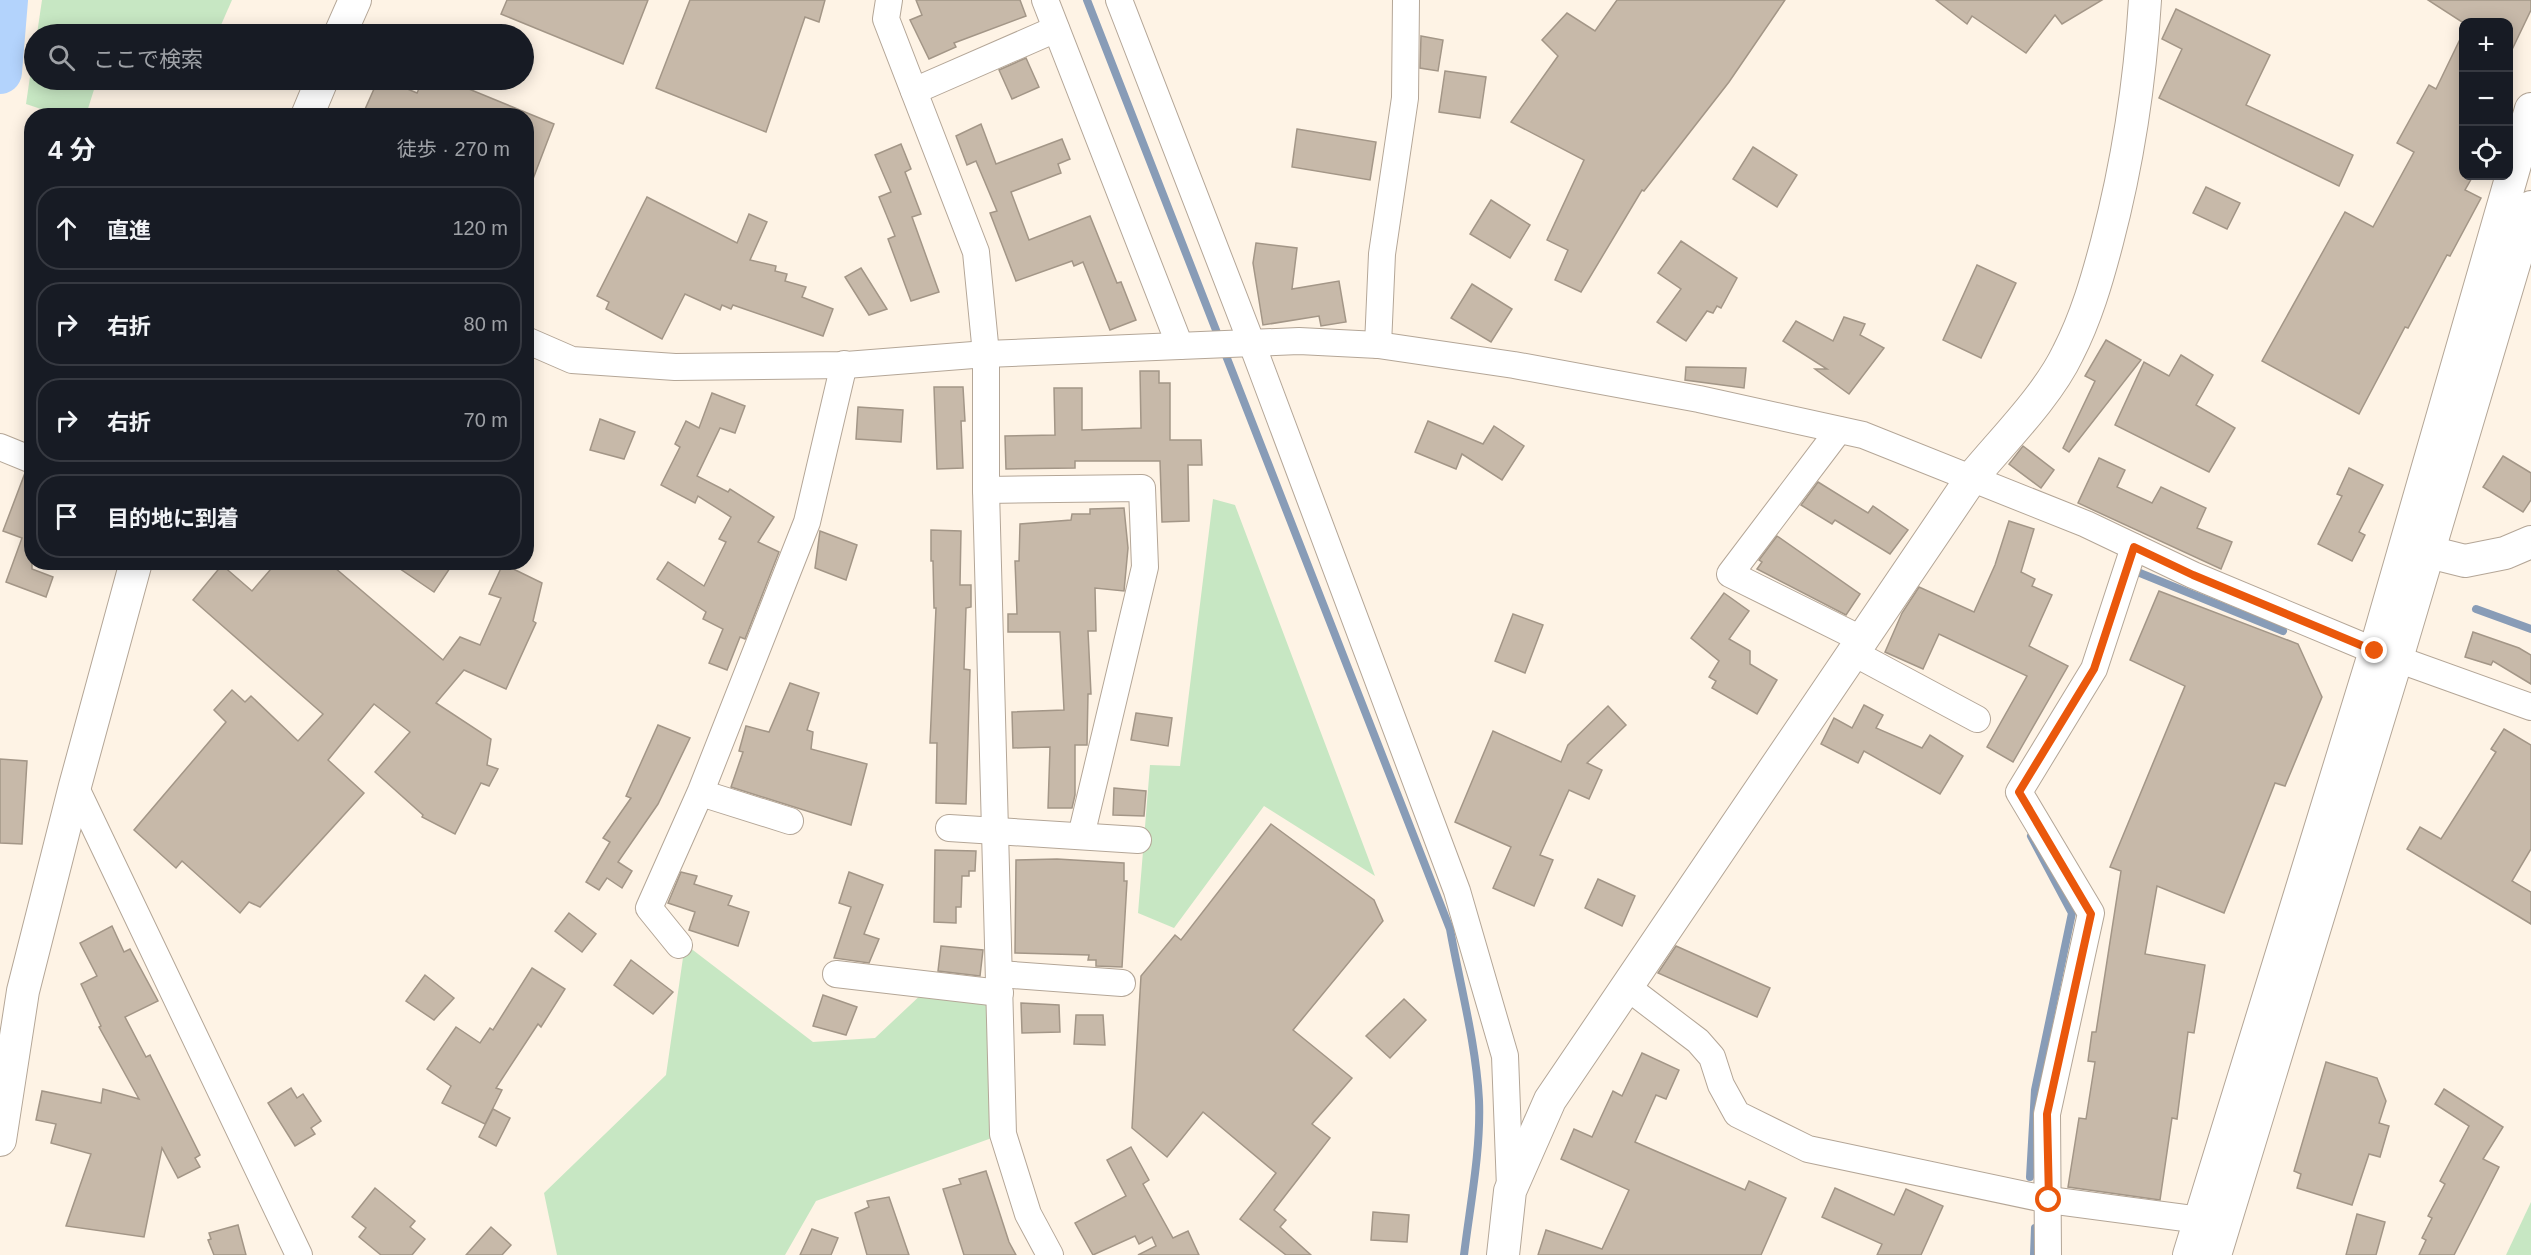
<!DOCTYPE html>
<html lang="ja">
<meta charset="utf-8">
<style>
:root{--surface:#171b24;--page:#20242c;--text:#f1f3f6;--muted:#9ea1a6;--line:#363941}
body{margin:0;font-family:Arial,"Noto Sans JP",sans-serif;background:var(--page);color:var(--text)}
.controls{position:absolute;right:18px;top:18px;display:grid;overflow:hidden;border-radius:12px;box-shadow:0 3px 15px #0003}
.controls button{width:54px;height:54px;display:grid;place-items:center;padding:0;border:0;border-bottom:2px solid var(--line);background:var(--surface);color:var(--text);font:30px sans-serif}
.stop{position:absolute;width:18px;height:18px;margin:-14px;border:4px solid #ea580c;border-radius:50%;background:#fff}
.stop.end{background:#ea580c;border-color:#fff;box-shadow:0 2px 6px #0008}
.list{margin:0;padding:0;list-style:none}
h2{display:flex;justify-content:space-between;align-items:center;height:78px;margin:0;padding:0 24px;font-size:26px}
h2 small{font-size:20px;font-weight:400;color:var(--muted)}
.list li{display:grid;grid-template-columns:39px 1fr auto;gap:18px;align-items:center;box-sizing:border-box;height:84px;margin:0 12px 12px;padding:0 12px;border:2px solid var(--line);border-radius:24px}
.list b{display:block;font-size:22px;white-space:nowrap}
.list em{font-size:20px;font-style:normal;color:var(--muted)}
.icon{flex:none;width:33px;height:33px;fill:none;stroke:currentColor;stroke-width:2;stroke-linecap:round;stroke-linejoin:round}
.map{position:relative;flex:none;width:2531px;height:1255px;overflow:hidden}
.search{position:absolute;background:var(--surface);box-shadow:0 3px 15px #0003;left:24px;top:24px;width:510px;height:66px;display:flex;align-items:center;gap:15px;box-sizing:border-box;padding:0 21px;border-radius:33px;color:var(--muted);font-size:22px}
.panel{position:absolute;background:var(--surface);box-shadow:0 3px 15px #0003;left:24px;top:108px;width:510px;height:462px;border-radius:24px}
.map>svg:first-child{display:block}
</style>
<div class="map">
<svg width="2531" height="1255" viewBox="0 0 2531 1255">
<rect width="100%" height="100%" fill="#fef3e5"/>
<!-- green -->
<g fill="#c7e7c3">
<path d="M 42,0 L 232,0 L 217,34 L 37,34 Z"/>
<path d="M 34,49 L 34,80 L 97,80 L 86,115 L 59,115 L 26,104 Z"/>
<path d="M 1213,499 L 1235,505 L 1375,876 L 1264,806 L 1174,928 L 1138,913 L 1150,765 L 1180,766 Z"/>
<path d="M 685,944 L 813,1042 L 875,1038 L 925,991 L 988,991 L 1003,1134 L 816,1201 L 785,1255 L 557,1255 L 544,1193 L 666,1075 Z"/>
<path d="M 2531,1202 L 2531,1255 L 2506,1255 Z"/>
</g>
<g fill="none" stroke-linecap="round" stroke-linejoin="round">
<!-- stream -->
<g stroke="#889cb7" stroke-width="8">
<path d="M 1087,0 L 1450,929 C 1460,985 1476,1043 1479,1100 C 1481,1151 1470,1205 1464,1255"/>
<path d="M 2133,576 L 2135,571 L 2283,631"/>
<path d="M 2476,609 L 2531,629"/>
<path d="M 2030,1177 L 2035,1090 L 2072,913 L 2031,836"/>
<path d="M 2034,1255 L 2035,1228"/>
</g>
<!-- river -->
<path stroke="#b3d3fc" stroke-width="44" d="M 0,72 L 6,0"/>
</g>
<!-- building -->
<g fill="#c7b9a9" stroke="#a39687" stroke-width="1.5">
<path d="M 507,0 L 648,0 L 623,64 L 501,14 Z"/>
<path d="M 690,0 L 825,0 L 819,22 L 805,17 L 766,132 L 656,88 Z"/>
<path d="M 916,0 L 1020,0 L 1026,16 L 954,43 L 956,47 L 929,59 L 910,20 L 922,15 Z"/>
<path d="M 1617,0 L 1785,0 L 1729,82 L 1644,191 L 1642,190 L 1581,292 L 1555,280 L 1568,250 L 1547,240 L 1584,160 L 1511,122 L 1558,56 L 1542,40 L 1567,13 L 1595,31 Z"/>
<path d="M 1936,0 L 2102,0 L 2062,24 L 2055,15 L 2026,53 L 1972,16 L 1967,24 Z"/>
<path d="M 2428,0 L 2531,0 L 2531,10 L 2508,58 L 2508,22 L 2462,22 Z"/>
<path d="M 2176,9 L 2270,55 L 2246,105 L 2353,155 L 2339,186 L 2159,98 L 2182,49 L 2162,39 Z"/>
<path d="M 2463,33 L 2463,176 L 2473,176 L 2465,190 L 2481,198 L 2450,256 L 2447,255 L 2408,328 L 2405,327 L 2359,414 L 2262,361 L 2345,212 L 2373,227 L 2414,152 L 2397,143 L 2429,85 L 2436,89 Z"/>
<path d="M 1421,36 L 1443,40 L 1438,71 L 1420,68 Z"/>
<path d="M 1026,58 L 1039,87 L 1012,99 L 999,70 Z"/>
<path d="M 1445,71 L 1486,77 L 1480,118 L 1439,112 Z"/>
<path d="M 378,80 L 386,80 L 417,93 L 423,80 L 447,80 L 554,124 L 528,192 L 526,116 L 362,116 Z"/>
<path d="M 981,124 L 996,164 L 1062,139 L 1070,159 L 1058,164 L 1061,173 L 1011,192 L 1029,240 L 1090,216 L 1117,283 L 1121,282 L 1136,320 L 1110,330 L 1083,262 L 1074,266 L 1072,261 L 1016,281 L 990,213 L 997,211 L 976,161 L 967,165 L 956,136 Z"/>
<path d="M 1297,129 L 1376,142 L 1370,180 L 1292,167 Z"/>
<path d="M 901,144 L 911,169 L 905,172 L 921,214 L 912,217 L 939,292 L 911,301 L 888,239 L 895,236 L 879,197 L 891,192 L 875,155 Z"/>
<path d="M 1753,147 L 1797,175 L 1777,207 L 1733,179 Z"/>
<path d="M 2206,187 L 2240,203 L 2227,229 L 2193,213 Z"/>
<path d="M 647,197 L 737,243 L 749,214 L 767,222 L 750,260 L 776,266 L 775,271 L 787,274 L 785,281 L 806,287 L 802,297 L 833,309 L 823,336 L 733,305 L 731,309 L 722,305 L 720,310 L 685,294 L 662,339 L 606,309 L 609,302 L 597,296 Z"/>
<path d="M 1491,200 L 1530,225 L 1510,258 L 1470,234 Z"/>
<path d="M 1681,241 L 1737,278 L 1721,308 L 1717,306 L 1713,313 L 1707,311 L 1686,341 L 1657,322 L 1681,289 L 1658,273 Z"/>
<path d="M 1256,243 L 1297,248 L 1292,289 L 1339,281 L 1346,322 L 1321,326 L 1319,316 L 1263,325 L 1253,263 Z"/>
<path d="M 1977,265 L 2016,283 L 1981,358 L 1943,340 Z"/>
<path d="M 861,268 L 887,309 L 869,315 L 845,277 Z"/>
<path d="M 1472,284 L 1512,309 L 1491,342 L 1451,318 Z"/>
<path d="M 1844,317 L 1865,324 L 1860,335 L 1884,348 L 1849,394 L 1815,369 L 1827,369 L 1783,341 L 1796,321 L 1833,341 Z"/>
<path d="M 2106,340 L 2141,360 L 2069,452 L 2063,448 L 2095,381 L 2085,376 Z"/>
<path d="M 2181,355 L 2213,375 L 2196,405 L 2235,428 L 2209,472 L 2115,425 L 2144,362 L 2169,376 Z"/>
<path d="M 1686,367 L 1746,368 L 1744,388 L 1685,380 Z"/>
<path d="M 1140,371 L 1159,371 L 1159,383 L 1170,383 L 1170,440 L 1201,440 L 1202,465 L 1188,465 L 1189,521 L 1162,522 L 1160,461 L 1075,461 L 1075,468 L 1006,469 L 1005,436 L 1055,435 L 1054,388 L 1082,388 L 1082,430 L 1141,428 Z"/>
<path d="M 934,387 L 963,387 L 965,421 L 961,421 L 963,468 L 937,469 Z"/>
<path d="M 712,393 L 745,406 L 735,433 L 720,428 L 697,476 L 728,492 L 730,489 L 774,517 L 758,542 L 779,552 L 745,639 L 740,637 L 727,670 L 709,663 L 723,629 L 703,619 L 706,612 L 657,579 L 668,562 L 704,586 L 726,542 L 719,539 L 731,517 L 698,496 L 695,503 L 661,485 L 680,447 L 675,444 L 686,421 L 699,428 Z"/>
<path d="M 858,407 L 903,410 L 901,442 L 856,439 Z"/>
<path d="M 600,419 L 635,432 L 624,459 L 590,450 Z"/>
<path d="M 1428,421 L 1483,444 L 1494,426 L 1524,446 L 1502,480 L 1462,454 L 1456,469 L 1415,452 Z"/>
<path d="M 2023,446 L 2054,470 L 2041,488 L 2009,464 Z"/>
<path d="M 2503,456 L 2531,473 L 2531,500 L 2523,512 L 2483,487 Z"/>
<path d="M 2099,458 L 2125,470 L 2117,487 L 2152,503 L 2161,487 L 2206,508 L 2197,528 L 2232,542 L 2221,569 L 2078,503 Z"/>
<path d="M 2349,468 L 2383,485 L 2359,532 L 2365,535 L 2352,561 L 2318,544 L 2342,496 L 2337,494 Z"/>
<path d="M 25,473 L 32,475 L 32,569 L 53,577 L 46,597 L 6,582 L 22,538 L 3,531 Z"/>
<path d="M 1818,482 L 1868,513 L 1873,506 L 1908,530 L 1890,554 L 1835,520 L 1832,524 L 1801,505 Z"/>
<path d="M 1124,508 L 1128,548 L 1124,591 L 1095,588 L 1096,631 L 1088,631 L 1091,694 L 1088,694 L 1087,745 L 1075,745 L 1075,795 L 1072,808 L 1048,808 L 1050,747 L 1013,748 L 1012,712 L 1064,710 L 1060,632 L 1008,632 L 1008,614 L 1017,614 L 1015,561 L 1019,561 L 1020,524 L 1071,520 L 1072,514 L 1090,514 L 1090,509 Z"/>
<path d="M 2009,521 L 2034,529 L 2021,572 L 2035,579 L 2032,586 L 2052,595 L 2029,646 L 2068,666 L 2013,762 L 1987,747 L 2027,676 L 1939,634 L 1923,669 L 1885,652 L 1902,613 L 1919,587 L 1974,612 L 1995,565 Z"/>
<path d="M 931,530 L 961,531 L 960,585 L 971,585 L 971,607 L 966,608 L 964,669 L 970,670 L 966,804 L 936,803 L 937,743 L 930,743 L 936,608 L 934,608 L 933,561 L 931,561 Z"/>
<path d="M 820,531 L 857,545 L 846,580 L 815,568 Z"/>
<path d="M 1777,536 L 1860,594 L 1846,615 L 1757,569 L 1762,562 L 1759,560 Z"/>
<path d="M 277,562 L 328,562 L 443,660 L 460,637 L 480,645 L 501,598 L 489,594 L 503,564 L 542,583 L 533,621 L 536,623 L 506,689 L 464,670 L 436,703 L 491,739 L 487,765 L 498,769 L 489,786 L 481,783 L 455,834 L 422,817 L 423,815 L 375,772 L 410,732 L 374,704 L 328,760 L 364,793 L 260,907 L 249,902 L 240,913 L 182,861 L 176,868 L 134,830 L 226,722 L 214,710 L 232,690 L 245,702 L 251,696 L 298,741 L 323,714 L 193,600 L 222,565 L 252,591 Z"/>
<path d="M 390,562 L 454,562 L 434,592 Z"/>
<path d="M 2159,591 L 2298,644 L 2322,697 L 2285,786 L 2275,783 L 2224,913 L 2157,886 L 2145,954 L 2205,965 L 2194,1033 L 2188,1032 L 2177,1119 L 2172,1118 L 2160,1200 L 2068,1187 L 2079,1118 L 2086,1119 L 2095,1062 L 2088,1061 L 2092,1032 L 2096,1032 L 2121,871 L 2110,867 L 2185,686 L 2130,660 Z"/>
<path d="M 1724,593 L 1749,611 L 1729,639 L 1750,651 L 1750,664 L 1777,680 L 1757,714 L 1712,688 L 1716,681 L 1709,677 L 1719,661 L 1691,638 Z"/>
<path d="M 1513,614 L 1543,625 L 1525,673 L 1495,661 Z"/>
<path d="M 2473,632 L 2519,648 L 2531,655 L 2531,684 L 2493,661 L 2491,665 L 2465,657 Z"/>
<path d="M 790,683 L 819,693 L 807,730 L 813,732 L 811,749 L 867,764 L 851,825 L 731,787 L 743,752 L 739,751 L 746,726 L 769,732 Z"/>
<path d="M 1864,705 L 1883,715 L 1876,728 L 1922,748 L 1930,735 L 1963,756 L 1940,794 L 1864,751 L 1858,763 L 1821,744 L 1834,718 L 1852,728 Z"/>
<path d="M 1608,706 L 1626,725 L 1587,763 L 1602,770 L 1589,799 L 1569,790 L 1540,855 L 1553,860 L 1534,906 L 1493,888 L 1511,847 L 1455,822 L 1493,731 L 1561,762 L 1568,745 Z"/>
<path d="M 1136,713 L 1172,718 L 1168,746 L 1131,740 Z"/>
<path d="M 658,725 L 690,738 L 658,804 L 618,862 L 632,871 L 622,888 L 607,878 L 599,890 L 586,882 L 610,842 L 603,838 L 631,798 L 626,796 Z"/>
<path d="M 2504,729 L 2531,745 L 2531,849 L 2512,881 L 2531,892 L 2531,924 L 2407,849 L 2420,827 L 2441,839 L 2496,752 L 2491,749 Z"/>
<path d="M 0,759 L 27,761 L 22,844 L 0,843 Z"/>
<path d="M 1114,788 L 1146,791 L 1144,816 L 1113,815 Z"/>
<path d="M 1271,824 L 1374,900 L 1383,921 L 1293,1030 L 1352,1078 L 1312,1124 L 1330,1138 L 1274,1210 L 1286,1220 L 1280,1227 L 1311,1255 L 1286,1255 L 1240,1219 L 1276,1173 L 1203,1112 L 1167,1157 L 1132,1128 L 1141,976 L 1175,935 L 1181,940 Z"/>
<path d="M 935,850 L 976,851 L 975,871 L 969,871 L 969,876 L 962,876 L 961,907 L 956,907 L 956,923 L 934,922 Z"/>
<path d="M 1057,859 L 1124,863 L 1124,881 L 1127,881 L 1122,967 L 1096,966 L 1096,960 L 1088,960 L 1089,955 L 1015,953 L 1016,860 Z"/>
<path d="M 681,872 L 697,876 L 694,884 L 732,896 L 728,905 L 749,912 L 738,946 L 689,930 L 695,912 L 668,903 Z"/>
<path d="M 849,872 L 883,885 L 864,934 L 879,939 L 869,963 L 834,958 L 851,907 L 839,903 Z"/>
<path d="M 1598,879 L 1635,896 L 1622,926 L 1585,908 Z"/>
<path d="M 569,913 L 596,934 L 582,952 L 555,931 Z"/>
<path d="M 112,926 L 124,952 L 130,949 L 158,1001 L 125,1017 L 146,1057 L 150,1055 L 200,1155 L 195,1158 L 200,1167 L 178,1178 L 162,1148 L 144,1237 L 66,1226 L 91,1154 L 51,1143 L 56,1124 L 36,1120 L 42,1091 L 101,1103 L 103,1089 L 139,1099 L 99,1027 L 101,1026 L 81,984 L 97,976 L 80,943 Z"/>
<path d="M 941,946 L 983,950 L 980,976 L 938,971 Z"/>
<path d="M 1676,946 L 1770,988 L 1757,1017 L 1658,973 Z"/>
<path d="M 631,960 L 673,992 L 653,1014 L 614,985 Z"/>
<path d="M 532,968 L 565,989 L 541,1027 L 538,1024 L 496,1088 L 502,1090 L 485,1124 L 442,1103 L 451,1086 L 427,1069 L 456,1027 L 480,1043 L 490,1028 L 493,1030 Z"/>
<path d="M 425,975 L 454,998 L 434,1020 L 406,1001 Z"/>
<path d="M 823,995 L 857,1007 L 846,1035 L 813,1026 Z"/>
<path d="M 1404,999 L 1426,1020 L 1390,1058 L 1366,1036 Z"/>
<path d="M 1021,1003 L 1059,1005 L 1060,1032 L 1022,1033 Z"/>
<path d="M 1076,1015 L 1103,1015 L 1105,1045 L 1074,1044 Z"/>
<path d="M 1642,1053 L 1679,1070 L 1666,1099 L 1656,1095 L 1635,1142 L 1745,1190 L 1749,1181 L 1786,1198 L 1761,1255 L 1538,1255 L 1546,1230 L 1602,1249 L 1629,1190 L 1561,1159 L 1574,1129 L 1592,1137 L 1613,1091 L 1622,1096 Z"/>
<path d="M 2326,1062 L 2377,1078 L 2386,1101 L 2379,1123 L 2389,1126 L 2380,1157 L 2369,1154 L 2352,1205 L 2297,1188 L 2301,1174 L 2294,1171 Z"/>
<path d="M 291,1088 L 297,1098 L 303,1094 L 321,1121 L 311,1128 L 315,1134 L 295,1146 L 268,1103 Z"/>
<path d="M 2444,1089 L 2503,1127 L 2483,1159 L 2499,1167 L 2454,1255 L 2419,1255 L 2426,1240 L 2422,1238 L 2432,1218 L 2428,1216 L 2445,1184 L 2440,1181 L 2469,1126 L 2435,1104 Z"/>
<path d="M 493,1109 L 510,1118 L 496,1146 L 479,1137 Z"/>
<path d="M 1131,1147 L 1149,1180 L 1143,1184 L 1173,1238 L 1188,1231 L 1199,1255 L 1138,1255 L 1156,1246 L 1152,1237 L 1139,1244 L 1135,1236 L 1093,1255 L 1075,1223 L 1126,1196 L 1107,1160 Z"/>
<path d="M 986,1171 L 1009,1242 L 1016,1255 L 964,1255 L 943,1189 L 961,1184 L 959,1179 Z"/>
<path d="M 375,1188 L 415,1221 L 410,1227 L 425,1239 L 412,1255 L 381,1255 L 359,1237 L 366,1228 L 352,1217 Z"/>
<path d="M 1835,1188 L 1894,1215 L 1906,1189 L 1943,1206 L 1921,1255 L 1877,1255 L 1882,1244 L 1822,1217 Z"/>
<path d="M 889,1197 L 909,1255 L 867,1255 L 855,1213 L 869,1207 L 867,1201 Z"/>
<path d="M 1373,1212 L 1409,1215 L 1407,1242 L 1371,1240 Z"/>
<path d="M 2357,1214 L 2385,1222 L 2376,1255 L 2346,1255 Z"/>
<path d="M 238,1225 L 246,1255 L 214,1255 L 208,1240 L 211,1239 L 209,1233 Z"/>
<path d="M 491,1227 L 511,1245 L 502,1255 L 466,1255 Z"/>
<path d="M 812,1229 L 838,1238 L 831,1255 L 800,1255 Z"/>
</g>
<g fill="none" stroke-linecap="round" stroke-linejoin="round">
<defs>
<g id="minor">
<path d="M 889,0 L 886,19 L 976,252 L 986,354 L 986,490 L 1003,1134 L 1028,1214 L 1050,1255"/>
<path d="M 1045,0 L 1180,346"/>
<path d="M 1119,0 L 1252,344 L 1457,891 L 1505,1056 L 1510,1188"/>
<path d="M 914,91 L 1056,29"/>
<path d="M 526,340 L 572,360 L 675,367 L 846,365 L 986,354 L 1299,341 L 1378,345 L 1514,365 L 1699,399 L 1863,435 L 2086,524 L 2193,575 L 2375,651 L 2531,707"/>
<path d="M 1378,345 L 1382,254 L 1405,98 L 1406,0"/>
<path d="M 1839,430 L 1730,574 L 1861,639"/>
<path d="M 0,447 L 32,460"/>
<path d="M 986,490 L 1142,488 L 1145,567 L 1081,836"/>
<path d="M 1852,652 L 1977,719"/>
<path d="M 75,786 L 299,1255"/>
<path d="M 701,793 L 790,821"/>
<path d="M 949,828 L 1138,840"/>
<path d="M 679,945 L 649,908 L 701,791 L 807,522 L 844,364"/>
<path d="M 836,974 L 1000,993"/>
<path d="M 999,974 L 1122,983"/>
<path d="M 1627,987 L 1698,1041 L 1712,1057 L 1721,1085 L 1737,1114 L 1808,1149 L 2049,1200 L 2200,1220"/>
<path d="M 2048,1255 L 2047,1114 L 2091,913 L 2019,792 L 2094,669 L 2134,547"/>
</g>
<g id="tertiary">
<path d="M 340,34 L 355,0"/>
<path d="M 307,116 L 322,80"/>
<path d="M 2429,552 L 2465,561 L 2505,553 L 2531,542"/>
<path d="M 0,1140 L 23,991 L 75,786 L 136,562"/>
<path d="M 1503,1255 L 1510,1191 L 1550,1100 L 1971,479 C 2002,441 2047,397 2068,353 C 2086,318 2097,280 2107,242 C 2128,162 2140,82 2145,0"/>
<path d="M 2189,1255 L 2375,651 L 2531,109"/>
<path d="M 2215,1255 L 2397,658 L 2531,207"/>
</g>
</defs>
<!-- minor casing -->
<use href="#minor" stroke="#b4a697" stroke-width="28"/>
<!-- tertiary casing -->
<use href="#tertiary" stroke="#b4a697" stroke-width="34"/>
<!-- minor -->
<use href="#minor" stroke="#fff" stroke-width="26"/>
<!-- tertiary -->
<use href="#tertiary" stroke="#fff" stroke-width="32"/>
</g>
<g fill="none" stroke-linecap="round" stroke-linejoin="round">
<!-- route -->
<path stroke="#ea580c" stroke-width="8" d="M 2049,1200 L 2047,1114 L 2091,914 L 2019,792 L 2094,669 L 2134,547 L 2193,575 L 2375,651"/>
</g>
</svg>
<div class="controls">
<button>+</button>
<button>−</button>
<button><svg class="icon" aria-label="locate" viewBox="0 0 24 24"><circle cx="12" cy="12" r="6"/><path d="M12 2v4M12 18v4M2 12h4M18 12h4"/></svg></button>
</div>
<div class="stop" style="left:2049px;top:1200px"></div>
<div class="stop end" style="left:2375px;top:651px"></div>
<div class="search"><svg class="icon" aria-label="search" viewBox="0 0 24 24"><circle cx="10" cy="10" r="6"/><path d="M15 15l6 6"/></svg>ここで検索</div>
<section class="panel">
<h2>4 分<small>徒歩 · 270 m</small></h2>
<ul class="list">
<li><svg class="icon" aria-label="ahead" viewBox="0 0 24 24"><path d="M12 20V5M6 11l6-6 6 6"/></svg><div><b>直進</b></div><em>120 m</em></li>
<li><svg class="icon" aria-label="right" viewBox="0 0 24 24"><path d="M7 20v-9h11M14 6l5 5-5 5"/></svg><div><b>右折</b></div><em>80 m</em></li>
<li><svg class="icon" aria-label="right" viewBox="0 0 24 24"><path d="M7 20v-9h11M14 6l5 5-5 5"/></svg><div><b>右折</b></div><em>70 m</em></li>
<li><svg class="icon" aria-label="arrive" viewBox="0 0 24 24"><path d="M6 21V4h12l-3 4 3 4H6"/></svg><div><b>目的地に到着</b></div></li>
</ul>
</section>
</div>
